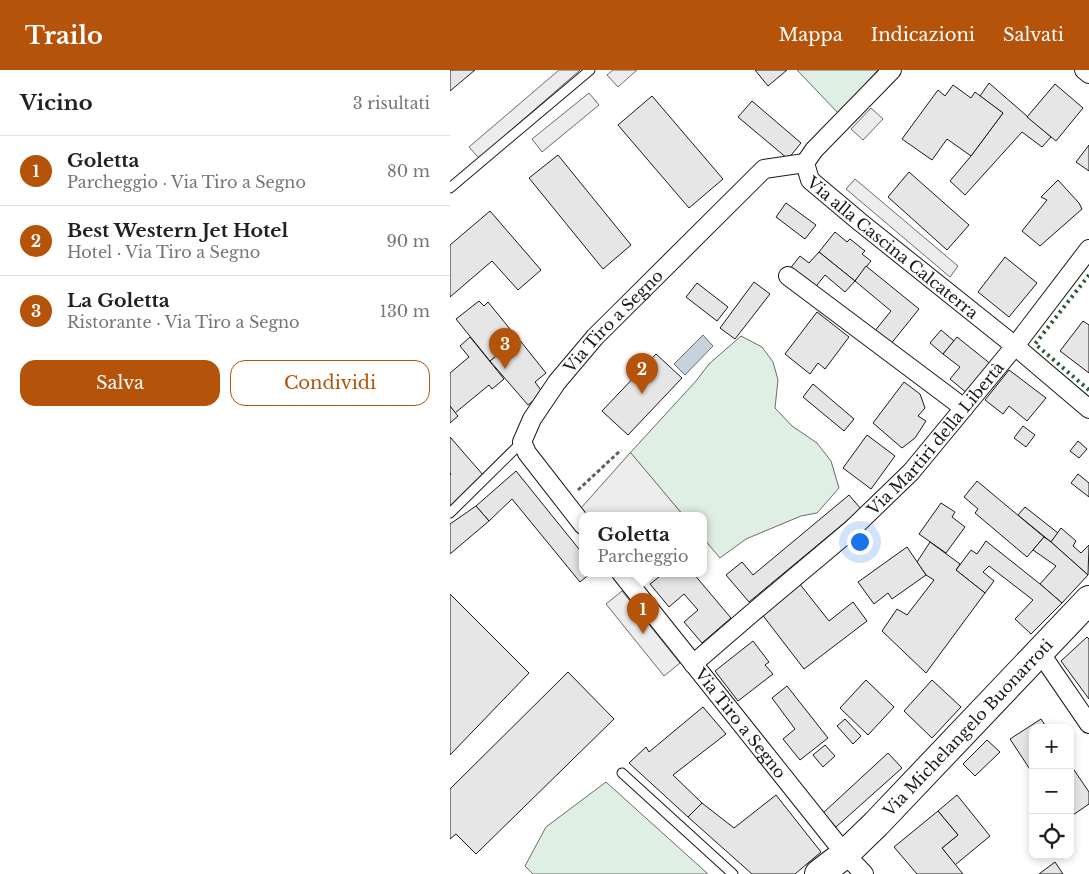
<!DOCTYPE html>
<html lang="it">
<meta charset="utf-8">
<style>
:root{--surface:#fff;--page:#f6f6f6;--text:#202124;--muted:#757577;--line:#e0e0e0;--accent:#b45309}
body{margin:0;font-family:"Libre Baskerville",serif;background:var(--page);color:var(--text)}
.controls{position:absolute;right:15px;bottom:15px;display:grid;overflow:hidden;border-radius:10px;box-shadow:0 2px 8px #0003}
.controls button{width:45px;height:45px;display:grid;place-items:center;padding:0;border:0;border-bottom:1px solid var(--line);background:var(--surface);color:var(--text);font:25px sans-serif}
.you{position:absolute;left:409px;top:471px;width:18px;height:18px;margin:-12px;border:4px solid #fff;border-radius:50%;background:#1a73e8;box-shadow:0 0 0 8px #1a73e833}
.badge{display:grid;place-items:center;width:32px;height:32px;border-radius:50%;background:var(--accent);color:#fff;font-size:16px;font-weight:700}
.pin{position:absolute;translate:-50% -41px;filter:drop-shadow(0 1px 2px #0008)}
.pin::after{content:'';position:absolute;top:26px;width:18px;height:15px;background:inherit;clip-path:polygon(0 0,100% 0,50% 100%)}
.popup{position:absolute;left:129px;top:442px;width:128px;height:65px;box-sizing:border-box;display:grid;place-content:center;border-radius:10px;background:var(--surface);filter:drop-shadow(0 1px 4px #0005);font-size:16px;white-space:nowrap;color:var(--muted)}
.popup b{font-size:19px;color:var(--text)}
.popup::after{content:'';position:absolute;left:50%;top:100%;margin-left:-10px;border:10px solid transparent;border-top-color:var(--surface)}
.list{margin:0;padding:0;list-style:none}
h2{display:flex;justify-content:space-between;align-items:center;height:65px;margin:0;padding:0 20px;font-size:21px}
h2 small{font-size:16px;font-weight:400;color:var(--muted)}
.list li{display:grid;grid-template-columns:32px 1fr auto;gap:15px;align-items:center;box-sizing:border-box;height:70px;padding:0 20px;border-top:1px solid var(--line)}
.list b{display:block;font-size:19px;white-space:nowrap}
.list p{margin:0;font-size:16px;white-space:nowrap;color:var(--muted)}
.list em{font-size:16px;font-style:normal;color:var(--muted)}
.actions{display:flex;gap:10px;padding:15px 20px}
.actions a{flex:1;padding:11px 0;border:1px solid var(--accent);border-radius:15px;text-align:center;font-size:18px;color:var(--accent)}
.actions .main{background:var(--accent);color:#fff}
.icon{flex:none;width:28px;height:28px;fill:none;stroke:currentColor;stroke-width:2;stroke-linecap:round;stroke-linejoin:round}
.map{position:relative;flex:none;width:639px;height:804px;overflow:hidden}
header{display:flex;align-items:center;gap:30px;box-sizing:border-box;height:70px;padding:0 25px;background:var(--accent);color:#fff}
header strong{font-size:24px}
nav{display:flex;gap:28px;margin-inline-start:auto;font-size:18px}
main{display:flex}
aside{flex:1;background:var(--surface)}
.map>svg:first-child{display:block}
</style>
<header>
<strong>Trailo</strong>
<nav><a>Mappa</a><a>Indicazioni</a><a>Salvati</a></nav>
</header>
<main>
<aside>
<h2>Vicino<small>3 risultati</small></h2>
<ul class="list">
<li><span class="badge">1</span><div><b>Goletta</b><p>Parcheggio · Via Tiro a Segno</p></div><em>80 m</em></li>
<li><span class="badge">2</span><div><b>Best Western Jet Hotel</b><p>Hotel · Via Tiro a Segno</p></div><em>90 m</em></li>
<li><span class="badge">3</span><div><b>La Goletta</b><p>Ristorante · Via Tiro a Segno</p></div><em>130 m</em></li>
</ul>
<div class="actions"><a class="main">Salva</a><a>Condividi</a></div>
</aside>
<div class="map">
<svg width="639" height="804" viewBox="0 0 639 804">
<rect width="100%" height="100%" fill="#fff"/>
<!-- green -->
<g fill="#e0efe3" stroke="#6a6a6a">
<path d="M 347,0 L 428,0 L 388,43 Z"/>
<path d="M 291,266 L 312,277 L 323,292 L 328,310 L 325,338 L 342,356 L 367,373 L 381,391 L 389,418 L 367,443 L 351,446 L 296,469 L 270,488 L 253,468 L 253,445 L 233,445 L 180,383 L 246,311 L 259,294 Z"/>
<path d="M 156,712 L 258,804 L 83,804 L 75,796 L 96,757 Z"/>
</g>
<!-- parking -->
<g fill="#ededed" stroke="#6a6a6a">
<path d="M 109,0 L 130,0 L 29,88 L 19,77 Z"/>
<path d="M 163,0 L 187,0 L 168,17 L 157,5 Z"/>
<path d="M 139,23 L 149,35 L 92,82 L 82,69 Z"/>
<path d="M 421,38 L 433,49 L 413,70 L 401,59 Z"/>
<path d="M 405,109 L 508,196 L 500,207 L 396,119 Z"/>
<path d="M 180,383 L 181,383 L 233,445 L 138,445 L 131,438 Z"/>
<path d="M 172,521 L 230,593 L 214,606 L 156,534 Z"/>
</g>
<!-- water -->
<path fill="#c6d2dc" stroke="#6a6a6a" d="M 253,265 L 263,276 L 235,305 L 224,294 Z"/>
<!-- building -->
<g fill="#e6e6e6" stroke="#1a1a1a">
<path d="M 0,0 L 25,0 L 0,21 Z"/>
<path d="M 305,0 L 337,0 L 318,16 Z"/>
<path d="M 539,13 L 601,67 L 592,77 L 572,62 L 515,125 L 500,111 L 521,86 L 553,43 L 530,26 Z"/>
<path d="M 605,14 L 633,38 L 606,71 L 577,47 Z"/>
<path d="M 503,15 L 521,28 L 525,22 L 553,43 L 521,86 L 497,69 L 482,90 L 452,69 L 488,20 L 495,26 Z"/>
<path d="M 202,26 L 273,109 L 239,138 L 168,55 Z"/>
<path d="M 302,31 L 351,73 L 338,89 L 288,47 Z"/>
<path d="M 639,75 L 639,101 L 626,92 Z"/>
<path d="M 108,85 L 181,175 L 153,199 L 79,108 Z"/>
<path d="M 459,102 L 519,155 L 497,180 L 438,127 Z"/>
<path d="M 608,110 L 629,133 L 632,139 L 590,176 L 572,161 L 597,130 L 591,127 Z"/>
<path d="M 336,133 L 366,155 L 355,169 L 326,147 Z"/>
<path d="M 40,141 L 91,200 L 68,220 L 42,191 L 0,227 L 0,175 Z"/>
<path d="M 385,162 L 397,172 L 400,169 L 415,181 L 412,184 L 421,191 L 405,211 L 369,182 Z"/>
<path d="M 369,182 L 405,211 L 395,222 L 375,205 L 363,220 L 339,200 L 350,186 L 359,193 Z"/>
<path d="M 555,187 L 587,213 L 559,247 L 528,222 Z"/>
<path d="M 416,196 L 469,239 L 440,275 L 424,262 L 441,241 L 405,211 Z"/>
<path d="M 304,212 L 320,224 L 285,269 L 270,258 Z"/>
<path d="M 247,213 L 278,237 L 267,251 L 236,227 Z"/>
<path d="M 29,231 L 34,236 L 38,232 L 60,259 L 56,262 L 64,272 L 40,291 L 6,249 Z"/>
<path d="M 367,242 L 399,267 L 375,299 L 368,293 L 360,304 L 335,284 Z"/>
<path d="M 633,251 L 639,255 L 639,303 L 610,281 Z"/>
<path d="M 491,260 L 504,271 L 493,284 L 480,273 Z"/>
<path d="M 20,267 L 54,309 L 42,319 L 39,315 L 5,343 L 0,336 L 0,303 L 19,287 L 10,276 Z"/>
<path d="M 507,267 L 542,295 L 518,324 L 500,309 L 510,297 L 493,284 Z"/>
<path d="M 68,268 L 96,303 L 85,312 L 93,323 L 78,335 L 40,291 Z"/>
<path d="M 206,284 L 232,308 L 178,365 L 152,341 Z"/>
<path d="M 559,300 L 596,328 L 577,351 L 559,336 L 553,344 L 535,330 Z"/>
<path d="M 454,312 L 470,324 L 475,338 L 468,346 L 476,351 L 465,368 L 452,378 L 423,353 Z"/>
<path d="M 363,314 L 404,349 L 394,361 L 353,327 Z"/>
<path d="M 0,336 L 8,346 L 0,353 Z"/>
<path d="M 573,356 L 585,365 L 576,377 L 564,368 Z"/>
<path d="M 417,365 L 445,386 L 421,419 L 393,398 Z"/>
<path d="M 0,367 L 34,406 L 0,436 L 0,405 L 1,404 L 0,403 Z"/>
<path d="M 628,371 L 637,379 L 629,388 L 620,381 Z"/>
<path d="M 66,401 L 133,484 L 133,503 L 141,503 L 130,512 L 62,429 L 39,451 L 26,436 Z"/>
<path d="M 628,404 L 639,413 L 639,427 L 621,413 Z"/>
<path d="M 527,411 L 594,467 L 577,487 L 525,443 L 528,439 L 514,427 Z"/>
<path d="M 399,425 L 411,439 L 299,532 L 276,505 L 292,492 L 303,505 Z"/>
<path d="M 491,433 L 505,442 L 502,447 L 515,457 L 496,483 L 469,464 Z"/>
<path d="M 26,436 L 39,451 L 0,484 L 0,454 Z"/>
<path d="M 575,437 L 608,463 L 601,472 L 568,445 Z"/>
<path d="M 611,458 L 626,471 L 623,476 L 631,483 L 639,475 L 638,505 L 601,472 Z"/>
<path d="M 594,467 L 601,472 L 638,505 L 612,533 L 590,514 L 606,496 L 583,480 Z"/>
<path d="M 536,471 L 590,514 L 612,533 L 581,564 L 565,549 L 583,530 L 539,496 L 533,502 L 544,511 L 535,523 L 506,500 L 521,480 L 527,484 Z"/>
<path d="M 480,472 L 510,494 L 506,500 L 535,523 L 476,603 L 432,561 L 447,539 L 457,545 L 484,510 L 476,505 L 467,492 Z"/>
<path d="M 457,477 L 476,505 L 442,529 L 438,523 L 424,534 L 408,512 Z"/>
<path d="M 214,503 L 243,503 L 281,548 L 252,573 L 234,552 L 248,540 L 234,524 L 219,537 L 200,514 Z"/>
<path d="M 349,513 L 379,551 L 403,532 L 417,551 L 354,599 L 311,543 Z"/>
<path d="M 0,524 L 79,603 L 0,685 Z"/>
<path d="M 637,567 L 639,569 L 639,629 L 611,591 Z"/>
<path d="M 303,571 L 319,592 L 315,595 L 323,604 L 288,631 L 265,601 Z"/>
<path d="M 118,602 L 164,649 L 26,784 L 6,764 L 0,769 L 0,719 Z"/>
<path d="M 416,610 L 444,637 L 418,665 L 390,638 Z"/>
<path d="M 482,610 L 511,637 L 482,668 L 454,641 Z"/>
<path d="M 337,616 L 378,668 L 350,690 L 333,669 L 345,659 L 322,628 Z"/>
<path d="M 253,637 L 276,664 L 223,705 L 252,733 L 238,747 L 179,693 L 196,677 L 199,682 Z"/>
<path d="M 395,649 L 411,666 L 403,674 L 387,656 Z"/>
<path d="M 591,649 L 597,658 L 583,658 L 583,704 L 560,669 Z"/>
<path d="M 537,670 L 550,682 L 525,706 L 513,694 Z"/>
<path d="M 375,675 L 385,686 L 373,697 L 363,685 Z"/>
<path d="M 438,683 L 452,698 L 386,757 L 373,743 Z"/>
<path d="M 620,694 L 639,722 L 639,734 L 620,747 Z"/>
<path d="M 326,725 L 371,782 L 345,804 L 302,804 L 238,747 L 252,733 L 284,758 Z"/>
<path d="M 507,725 L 540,766 L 505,795 L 492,778 L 508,765 L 488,741 Z"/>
<path d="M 488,741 L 508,765 L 492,778 L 513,804 L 467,804 L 444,777 Z"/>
<path d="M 605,792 L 613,804 L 589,804 Z"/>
</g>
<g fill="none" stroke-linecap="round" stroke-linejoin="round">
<defs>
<g id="lane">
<path d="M 0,118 L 140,0"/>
<path d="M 0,443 L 72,372"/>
<path d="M 172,703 L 283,804"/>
</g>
<g id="street">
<path id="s1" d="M 442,0 L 364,80 L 355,93 L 360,110 L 410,152 L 565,276 L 639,339"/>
<path d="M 634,0 L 639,4"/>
<path d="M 338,206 L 514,338"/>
<path id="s2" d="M 133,455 L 77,383 L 72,372 L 82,349 L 107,312 L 145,267 L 314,99 L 355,93"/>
<path id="s3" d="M 171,503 L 395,784 L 414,804"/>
<path d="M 589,581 L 639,654"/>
<path id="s4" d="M 243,594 L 301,544 L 401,460 L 461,402 L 565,276 L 639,179"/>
</g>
<g id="primary">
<path id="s5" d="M 369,804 L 395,784 L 426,754 L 639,530"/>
</g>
</defs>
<!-- lane casing -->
<use href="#lane" stroke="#1a1a1a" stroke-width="11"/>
<!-- street casing -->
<use href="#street" stroke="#1a1a1a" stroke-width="20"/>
<!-- primary casing -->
<use href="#primary" stroke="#1a1a1a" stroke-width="30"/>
<!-- path -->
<path stroke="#5f5f5f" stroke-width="3" stroke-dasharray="4 2.5" stroke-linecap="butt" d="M 128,420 L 171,380"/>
<!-- lane -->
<use href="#lane" stroke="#fff" stroke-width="9"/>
<!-- street -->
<use href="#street" stroke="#fff" stroke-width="18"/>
<!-- primary -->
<use href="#primary" stroke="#fff" stroke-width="28"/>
<!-- hedge -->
<path stroke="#2b5a34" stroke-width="4" stroke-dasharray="2.5 4" stroke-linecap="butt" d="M 639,205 L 585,274 L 639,320"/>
</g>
<g text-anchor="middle" stroke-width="4" stroke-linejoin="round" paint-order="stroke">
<!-- street labels -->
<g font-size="16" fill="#1a1a1a" stroke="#fff">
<text dy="6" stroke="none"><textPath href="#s1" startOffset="252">Via alla Cascina Calcaterra</textPath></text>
<text dy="6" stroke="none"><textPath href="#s2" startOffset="256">Via Tiro a Segno</textPath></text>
<text dy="6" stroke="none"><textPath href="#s4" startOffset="332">Via Martiri della Libertà</textPath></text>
<text dy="6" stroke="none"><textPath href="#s3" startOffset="192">Via Tiro a Segno</textPath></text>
<text dy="6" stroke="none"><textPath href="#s5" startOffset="209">Via Michelangelo Buonarroti</textPath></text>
</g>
</g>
</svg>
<div class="controls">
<button>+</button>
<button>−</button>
<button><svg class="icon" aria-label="locate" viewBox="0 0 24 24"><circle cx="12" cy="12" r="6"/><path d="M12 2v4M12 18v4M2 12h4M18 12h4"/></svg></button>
</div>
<div class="you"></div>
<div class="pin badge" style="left:193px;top:564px">1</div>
<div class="popup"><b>Goletta</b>Parcheggio</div>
<div class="pin badge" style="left:192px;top:324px">2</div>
<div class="pin badge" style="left:55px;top:299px">3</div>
</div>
</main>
